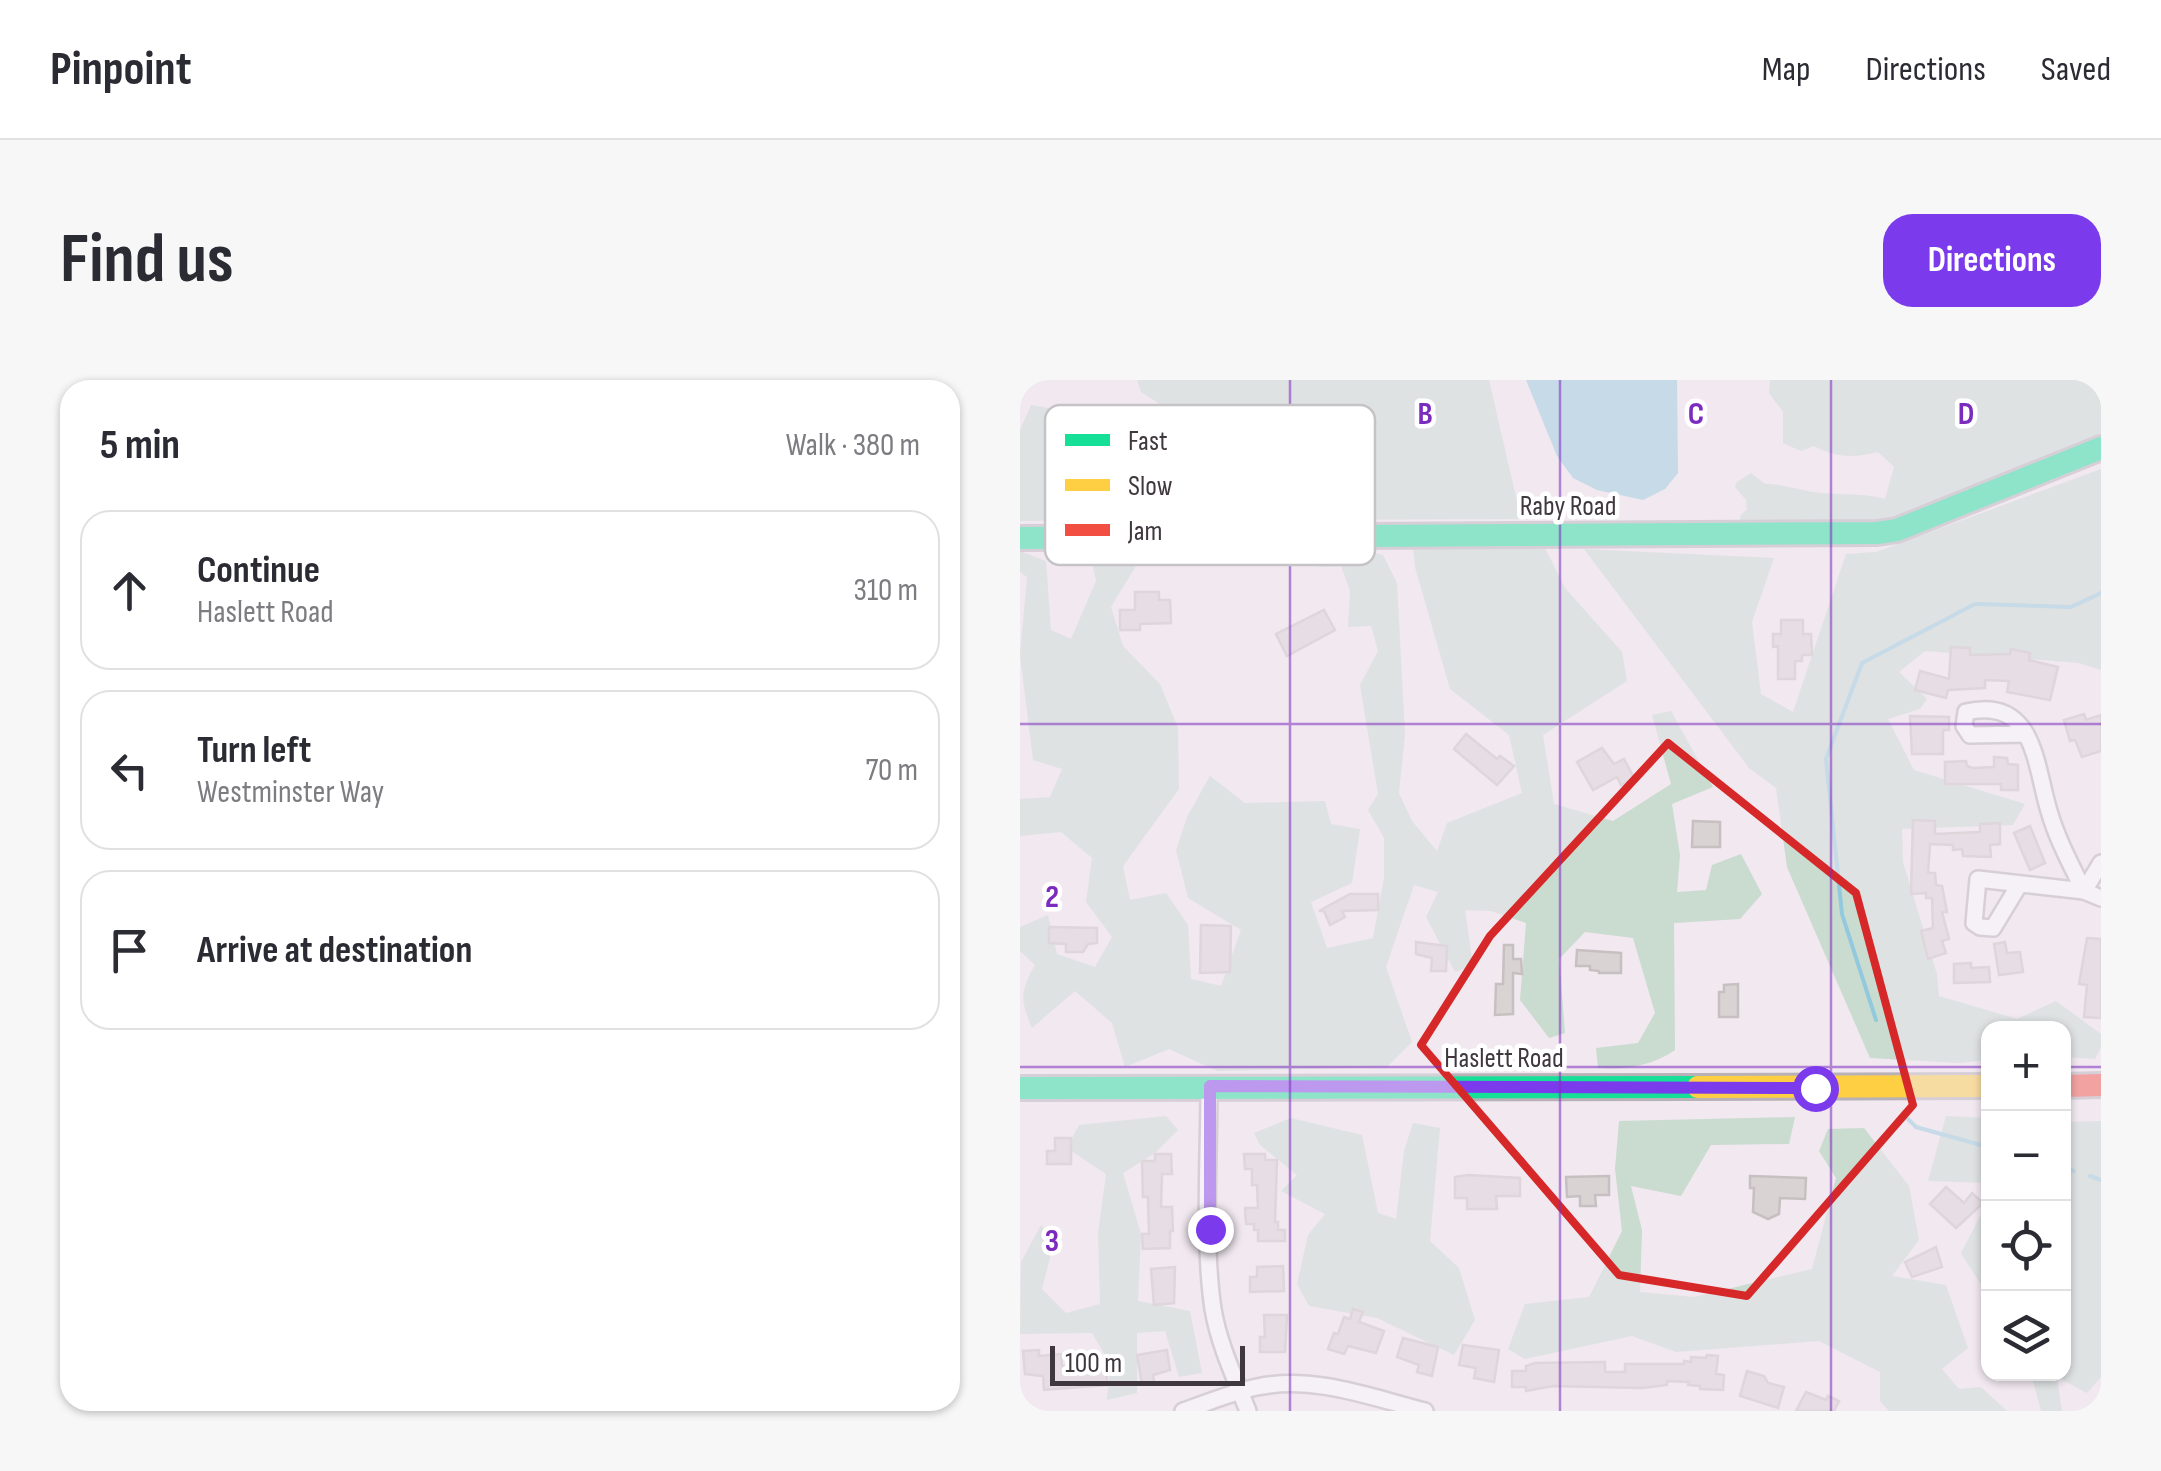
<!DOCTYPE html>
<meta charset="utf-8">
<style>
:root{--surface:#fff;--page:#f7f7f7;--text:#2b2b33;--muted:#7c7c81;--line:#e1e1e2;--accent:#7c3aed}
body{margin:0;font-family:"Sofia Sans Condensed",sans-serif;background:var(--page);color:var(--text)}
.controls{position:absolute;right:30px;bottom:30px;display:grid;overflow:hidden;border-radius:20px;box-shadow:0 2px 8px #0004}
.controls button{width:90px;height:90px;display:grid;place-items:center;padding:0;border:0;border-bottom:2px solid var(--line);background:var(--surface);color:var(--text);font:50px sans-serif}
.scale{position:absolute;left:30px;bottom:25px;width:195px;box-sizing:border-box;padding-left:10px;border:5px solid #3f383e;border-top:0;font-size:28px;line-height:35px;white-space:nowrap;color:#3f383e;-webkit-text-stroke:8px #fff;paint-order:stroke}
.stop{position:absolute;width:30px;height:30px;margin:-22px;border:8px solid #7c3aed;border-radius:50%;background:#fff}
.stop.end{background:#7c3aed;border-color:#fff;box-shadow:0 2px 10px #0008}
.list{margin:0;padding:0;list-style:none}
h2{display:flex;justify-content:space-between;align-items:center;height:130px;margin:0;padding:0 40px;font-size:42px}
h2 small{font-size:32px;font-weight:400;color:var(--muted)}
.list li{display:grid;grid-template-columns:65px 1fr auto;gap:30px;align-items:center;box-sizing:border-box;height:160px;margin:0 20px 20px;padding:0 20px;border:2px solid var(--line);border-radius:30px}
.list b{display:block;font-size:38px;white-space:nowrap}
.list p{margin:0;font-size:32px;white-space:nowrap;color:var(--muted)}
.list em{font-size:32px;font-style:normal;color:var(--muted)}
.icon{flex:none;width:55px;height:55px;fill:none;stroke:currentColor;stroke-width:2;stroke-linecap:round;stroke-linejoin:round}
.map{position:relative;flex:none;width:1081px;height:1031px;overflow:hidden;border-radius:30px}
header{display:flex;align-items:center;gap:60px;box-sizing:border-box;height:140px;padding:0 50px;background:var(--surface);border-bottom:2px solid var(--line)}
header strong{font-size:48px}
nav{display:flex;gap:55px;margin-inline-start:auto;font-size:35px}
.intro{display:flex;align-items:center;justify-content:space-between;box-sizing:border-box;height:240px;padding:0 60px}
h1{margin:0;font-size:70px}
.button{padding:25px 45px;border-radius:30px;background:var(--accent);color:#fff;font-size:35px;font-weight:700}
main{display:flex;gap:60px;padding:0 60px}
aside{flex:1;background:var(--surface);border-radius:30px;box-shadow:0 2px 8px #0004}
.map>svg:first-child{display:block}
</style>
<header>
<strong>Pinpoint</strong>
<nav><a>Map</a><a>Directions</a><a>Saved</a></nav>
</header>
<div class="intro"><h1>Find us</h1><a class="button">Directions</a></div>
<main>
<aside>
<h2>5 min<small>Walk · 380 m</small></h2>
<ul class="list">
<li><svg class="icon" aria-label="ahead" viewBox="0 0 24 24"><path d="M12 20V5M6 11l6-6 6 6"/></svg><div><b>Continue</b><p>Haslett Road</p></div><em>310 m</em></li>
<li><svg class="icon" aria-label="left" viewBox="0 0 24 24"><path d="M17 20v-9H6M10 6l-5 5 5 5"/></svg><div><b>Turn left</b><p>Westminster Way</p></div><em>70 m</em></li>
<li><svg class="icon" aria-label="arrive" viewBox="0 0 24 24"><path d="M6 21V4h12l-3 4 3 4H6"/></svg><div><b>Arrive at destination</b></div></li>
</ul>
</aside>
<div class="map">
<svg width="1081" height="1031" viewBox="0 0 1081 1031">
<rect width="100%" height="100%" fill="#f1e8f0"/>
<!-- green -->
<g fill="#cadbd0">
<path d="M 117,0 L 469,0 L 501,139 L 0,141 L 0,50 L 11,25 L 126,46 L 115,68 L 88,77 L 85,100 L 120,111 L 163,79 L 160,37 L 121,12 Z"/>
<path d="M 750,0 L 1081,0 L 1081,55 L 863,143 L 720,140 L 720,136 L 727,129 L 726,120 L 715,107 L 717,102 L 731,93 L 745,104 C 765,104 781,111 801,113 C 824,115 843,113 865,119 L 874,87 L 858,72 C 833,78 817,78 794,66 L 781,71 L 763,63 L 763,32 L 749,13 Z"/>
<path d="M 1081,89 L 1081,290 L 1059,283 L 905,271 L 879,292 L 907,319 L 900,329 L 868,339 L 894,390 L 1005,424 L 993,445 L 882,449 L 883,482 L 917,594 L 919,616 L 997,639 L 1036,621 L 1081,654 L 1081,667 L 1075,679 L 1044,677 L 1044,648 L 968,648 L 968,680 L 939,683 L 850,678 L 767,487 L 756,408 L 729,388 L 564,169 L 754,178 L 732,242 L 741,314 L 773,332 L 826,174 L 856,172 Z"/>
<path d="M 312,162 L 363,175 L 377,203 L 385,354 L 379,413 L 392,441 L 417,471 L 427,443 L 502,413 L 489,355 L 430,309 L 395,187 L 393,165 L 427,169 L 524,166 L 545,208 L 602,272 L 607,301 L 523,355 L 534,424 L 593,441 L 651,404 L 632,335 L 651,331 L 693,407 L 652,424 L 660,475 L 657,512 L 686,510 L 692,485 L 721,474 L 742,514 L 720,539 L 654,543 L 655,670 C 632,686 605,690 578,688 L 576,668 L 618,663 L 635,633 L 613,558 L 565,552 L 539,579 L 545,653 L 529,658 L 500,620 L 506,543 L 471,531 L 445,530 L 453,586 L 435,592 L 406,537 L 418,512 L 394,505 L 366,587 L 392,662 L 367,687 L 197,691 L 149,669 L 105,687 L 92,643 L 55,611 L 12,648 C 0,620 0,612 15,585 L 0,571 L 0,547 L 28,535 L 37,574 L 75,587 L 92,557 L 66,522 L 72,478 L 41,452 L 0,456 L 0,419 L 30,417 L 42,389 L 13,380 L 0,275 L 7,197 L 0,192 L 0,171 L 26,181 L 31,250 L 51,259 L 76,201 L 69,167 L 108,168 L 119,181 L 91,227 L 103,266 L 140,304 L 158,348 L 159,409 L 103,486 L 110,520 L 146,513 L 168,545 L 171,599 L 201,606 L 221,550 L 168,518 L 156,470 L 167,437 L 190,396 L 225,423 L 305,421 L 311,444 L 340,449 L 332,503 L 291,522 L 307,568 L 353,558 L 364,498 L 364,458 L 348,430 L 358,414 L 340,305 L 358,271 L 351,246 L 328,247 L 330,211 L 321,186 L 299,187 L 292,172 Z"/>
<path d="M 146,736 L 158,750 L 135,773 L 103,793 L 121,854 L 118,921 L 170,931 L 182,993 L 159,997 L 145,951 L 117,953 L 117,1013 L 87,1020 L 90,984 L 72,953 L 0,954 L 1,882 L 21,845 L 35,858 L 22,909 L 46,933 L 80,924 L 78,854 L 86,794 L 47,768 L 59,745 Z"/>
<path d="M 926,736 L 968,738 L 968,916 L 941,873 L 966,825 L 968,803 L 908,801 Z"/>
<path d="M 775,737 L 769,764 L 691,765 L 661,816 L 611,806 L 622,850 L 620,912 L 674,917 L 792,889 L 816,798 L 799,771 L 808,749 L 844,748 L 889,806 L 899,860 L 872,896 L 926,905 L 948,968 L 922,989 L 939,1009 L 961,1007 L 987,1031 L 869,1031 L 860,1021 L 860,992 L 799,961 L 656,972 L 612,956 L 505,979 L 488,969 L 505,924 L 569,917 L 602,851 L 595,789 L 599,741 Z"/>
<path d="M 271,738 L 342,755 L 358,833 L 376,839 L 384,771 L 393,743 L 420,748 L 410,861 L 439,888 L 455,940 L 434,975 L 357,938 L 289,926 L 277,904 L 288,855 L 305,834 L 261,811 L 277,795 L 240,765 L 234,753 Z"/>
<path d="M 1081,741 L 1081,997 L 1067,1013 L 1037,997 L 1042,1031 L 1021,1031 L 1011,994 L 1044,994 L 1044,742 Z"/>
</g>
<!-- water -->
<path fill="#93c9dd" d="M 506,0 L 657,0 L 658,93 L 645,109 L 623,120 L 577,110 L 553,98 L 537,76 Z"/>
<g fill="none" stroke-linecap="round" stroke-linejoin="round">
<!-- stream -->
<g stroke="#93c9dd" stroke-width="4">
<path d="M 1078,0 L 1081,20"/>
<path d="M 856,640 L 822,534 L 806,379 L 842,283 L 955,224 L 1051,227 L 1081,213"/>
<path d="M 884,735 L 896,747 L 968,767"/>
<path d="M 1044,788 L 1054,791"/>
<path d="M 1070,796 L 1081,800"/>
</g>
</g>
<!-- building -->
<g fill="#dad3d4" stroke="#c7c0c1" stroke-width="2.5">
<path d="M 115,212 L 139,212 L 139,220 L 150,220 L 151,243 L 120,244 L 120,250 L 100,250 L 100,230 L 115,230 Z"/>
<path d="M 304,230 L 315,250 L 267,276 L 256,254 Z"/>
<path d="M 761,240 L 783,240 L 783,254 L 791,254 L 792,275 L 782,275 L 782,281 L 775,281 L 775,299 L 758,299 L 758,266 L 753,267 L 753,254 L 761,254 Z"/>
<path d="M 931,267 L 950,268 L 950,275 L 990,274 L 991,269 L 1010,273 L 1009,280 L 1038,287 L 1030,320 L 987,312 L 989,301 L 965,300 L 965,308 L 928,310 L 926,318 L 895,310 L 900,291 L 929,299 Z"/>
<path d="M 1064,334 L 1066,340 L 1081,335 L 1081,371 L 1062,377 L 1055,360 L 1050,361 L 1044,340 Z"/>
<path d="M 890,336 L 929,337 L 929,350 L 923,350 L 923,374 L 892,374 Z"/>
<path d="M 446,354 L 477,379 L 480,376 L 494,386 L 477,405 L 434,369 Z"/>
<path d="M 582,368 L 594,384 L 604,379 L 614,398 L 601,405 L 597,397 L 573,410 L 557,382 Z"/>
<path d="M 974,377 L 987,378 L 988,384 L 998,385 L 998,410 L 981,410 L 981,404 L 925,404 L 925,382 L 946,381 L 947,386 L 953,388 L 974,387 Z"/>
<path d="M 893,440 L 915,441 L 915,454 L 960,452 L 960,444 L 980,443 L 980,464 L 970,465 L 971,477 L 943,476 L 942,469 L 933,470 L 933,465 L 910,464 L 908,493 L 915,493 L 916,505 L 922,506 L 927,532 L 922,532 L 929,559 L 922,561 L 926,573 L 908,579 L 901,551 L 913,548 L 912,518 L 906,518 L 906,513 L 891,514 Z"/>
<path d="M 673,441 L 700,442 L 700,467 L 672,467 Z"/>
<path d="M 1010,446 L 1025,483 L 1010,490 L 994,453 Z"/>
<path d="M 330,514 L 358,514 L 358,530 L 322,531 L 325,537 L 310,545 L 304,531 L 299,531 Z"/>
<path d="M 181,545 L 211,546 L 210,592 L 180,593 Z"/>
<path d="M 29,547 L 77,548 L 77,563 L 68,564 L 63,572 L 46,572 L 46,564 L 29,563 Z"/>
<path d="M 1067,558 L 1081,559 L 1081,638 L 1064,637 L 1067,605 L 1059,604 Z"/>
<path d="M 396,562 L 427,566 L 426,591 L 411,591 L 412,578 L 396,574 Z"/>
<path d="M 985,562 L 987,573 L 1000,572 L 1003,592 L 979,595 L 974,564 Z"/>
<path d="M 484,565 L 493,565 L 493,579 L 501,579 L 502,594 L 493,593 L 493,634 L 475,635 L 476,604 L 483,604 Z"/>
<path d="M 557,570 L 601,573 L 601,593 L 579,593 L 579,591 L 570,590 L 570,586 L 556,586 Z"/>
<path d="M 951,583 L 951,588 L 969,587 L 970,602 L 934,603 L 934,584 Z"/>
<path d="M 718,604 L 718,637 L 699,637 L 699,612 L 704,612 L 704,605 Z"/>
<path d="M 35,758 L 51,758 L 51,784 L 27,784 L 27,771 L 35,771 Z"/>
<path d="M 135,774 L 151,774 L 152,794 L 142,794 L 141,827 L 152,827 L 153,851 L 150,851 L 150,868 L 123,869 L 122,854 L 129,854 L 128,817 L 123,817 L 122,781 L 135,781 Z"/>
<path d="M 224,774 L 245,774 L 245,780 L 257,780 L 255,842 L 258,842 L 258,850 L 265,850 L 265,861 L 238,861 L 238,850 L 234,850 L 234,844 L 226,844 L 225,828 L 238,828 L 237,805 L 232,805 L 232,789 L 225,789 Z"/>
<path d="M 448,795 L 500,798 L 500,816 L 476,816 L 477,829 L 447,829 L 447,818 L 435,818 L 435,797 Z"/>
<path d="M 589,796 L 589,815 L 575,815 L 576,826 L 560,826 L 560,816 L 547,817 L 546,797 Z"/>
<path d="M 730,796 L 786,798 L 785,819 L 760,818 L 759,834 L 748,839 L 733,832 L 734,808 L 730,808 Z"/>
<path d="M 926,807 L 944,823 L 952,813 L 963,823 L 936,848 L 910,824 Z"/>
<path d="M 916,867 L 922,887 L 892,897 L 885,882 Z"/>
<path d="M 263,886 L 264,911 L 230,912 L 230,897 L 237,897 L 237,887 Z"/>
<path d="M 155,887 L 154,923 L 134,925 L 131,889 Z"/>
<path d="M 333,929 L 343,932 L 339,942 L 364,951 L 356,973 L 328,966 L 324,974 L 308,969 L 314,953 L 318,954 L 324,937 L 330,939 Z"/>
<path d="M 244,935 L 267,935 L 265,972 L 240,972 L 240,957 L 245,957 Z"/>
<path d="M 383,958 L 418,967 L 412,996 L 397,992 L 399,985 L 377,977 Z"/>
<path d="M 443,965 L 479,970 L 474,1002 L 454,998 L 456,988 L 439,985 Z"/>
<path d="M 19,970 L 19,976 L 41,974 L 42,986 L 74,985 L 74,980 L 86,979 L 87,1005 L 24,1010 L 23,996 L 5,994 L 3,971 Z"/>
<path d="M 147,970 L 150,990 L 133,995 L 134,1002 L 122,1004 L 117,975 Z"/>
<path d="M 687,975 L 698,976 L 696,994 L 704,995 L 703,1010 L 680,1009 L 680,1006 L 668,1005 L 669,1002 L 647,1001 L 647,1005 L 622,1008 L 533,1006 L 506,1011 L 506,1007 L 492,1007 L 492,991 L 506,991 L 506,986 L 515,983 L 585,982 L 585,992 L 605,992 L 605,984 L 664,984 L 664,981 L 671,982 L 671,977 L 686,978 Z"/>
<path d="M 727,991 L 744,996 L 748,1003 L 764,1007 L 758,1028 L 720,1016 Z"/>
<path d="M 786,1012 L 806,1020 L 808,1016 L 819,1021 L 814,1031 L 776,1031 Z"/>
</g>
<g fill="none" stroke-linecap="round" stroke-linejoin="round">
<defs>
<g id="street">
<path d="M 1006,354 L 950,355 L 944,346 L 946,332 C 1015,316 1015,385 1029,431 C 1037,459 1051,485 1064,511"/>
<path d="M 999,505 L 973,548 L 960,547 L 954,543 L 958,499 L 1064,511 L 1081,518"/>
<path d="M 1064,511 L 1081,483"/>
<path d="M 189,706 C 189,777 183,860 193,929 C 199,965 215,998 228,1031"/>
<path d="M 163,1031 C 187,1023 212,1012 237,1007 C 293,995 350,1017 405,1031"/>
</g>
<g id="fast">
<path d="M 0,158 L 857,153 L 877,150 L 1081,68"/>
<path d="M 0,708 L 678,707"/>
</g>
<path id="slow" d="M 678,707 L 968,706"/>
<path id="jam" d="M 1044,706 L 1081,705"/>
</defs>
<!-- street casing -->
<use href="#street" stroke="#b8b2b8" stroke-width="20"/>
<!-- fast casing -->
<use href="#fast" stroke="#b8b2b8" stroke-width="28"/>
<!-- slow casing -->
<use href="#slow" stroke="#b8b2b8" stroke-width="28"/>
<!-- jam casing -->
<use href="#jam" stroke="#b8b2b8" stroke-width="28"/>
<!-- street -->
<use href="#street" stroke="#fdfcfd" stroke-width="15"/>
<!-- fast -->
<use href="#fast" stroke="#16e098" stroke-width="22"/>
<!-- slow -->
<use href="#slow" stroke="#ffcf43" stroke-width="22"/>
<!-- jam -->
<use href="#jam" stroke="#f24e42" stroke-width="22"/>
</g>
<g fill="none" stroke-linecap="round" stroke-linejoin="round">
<!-- route -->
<path stroke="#7c3aed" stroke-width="12" d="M 190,849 L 190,706 L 795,708"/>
</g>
<!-- marked area -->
<path d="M0 0H1081V1031H0ZM 648,363 L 836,513 L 893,725 L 727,916 L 599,895 L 401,665 L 470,556 Z" fill="#f1e8f0" fill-opacity=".55" fill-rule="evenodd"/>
<path fill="none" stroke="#d62828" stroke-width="8" stroke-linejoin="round" d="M 648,363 L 836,513 L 893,725 L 727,916 L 599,895 L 401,665 L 470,556 Z"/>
<!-- grid -->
<path fill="none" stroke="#7b2cbf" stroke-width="2.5" stroke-opacity="0.55" d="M 270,0 L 270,1031M 540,0 L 540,1031M 811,0 L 811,1031M 0,344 L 1081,344M 0,687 L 968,687M 1044,687 L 1081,687"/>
<g text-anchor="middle" stroke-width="9" stroke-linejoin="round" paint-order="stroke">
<!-- street labels -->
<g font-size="28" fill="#3f383e" stroke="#fff">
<text x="548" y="135">Raby Road</text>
<text x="484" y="687">Haslett Road</text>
</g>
</g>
<!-- legend -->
<rect x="25" y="25" width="330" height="160" rx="15" fill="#fff" stroke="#c5c3c5" stroke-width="2.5"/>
<rect x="45" y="54" width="45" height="12" fill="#16e098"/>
<rect x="45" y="99" width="45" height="12" fill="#ffcf43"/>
<rect x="45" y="144" width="45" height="12" fill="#f24e42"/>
<g font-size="28" fill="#3f383e">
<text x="108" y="70">Fast</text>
<text x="108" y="115">Slow</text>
<text x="108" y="160">Jam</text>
</g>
<g font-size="32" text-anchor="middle" font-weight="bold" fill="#7b2cbf" stroke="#fff" stroke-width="9" stroke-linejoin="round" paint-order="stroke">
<text x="405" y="44">B</text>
<text x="676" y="44">C</text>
<text x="946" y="44">D</text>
<text x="32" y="527">2</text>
<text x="32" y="871">3</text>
</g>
</svg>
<div class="controls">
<button>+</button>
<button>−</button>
<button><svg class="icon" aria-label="locate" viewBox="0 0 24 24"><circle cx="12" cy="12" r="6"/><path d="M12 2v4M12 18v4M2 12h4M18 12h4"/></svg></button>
<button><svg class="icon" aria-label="layers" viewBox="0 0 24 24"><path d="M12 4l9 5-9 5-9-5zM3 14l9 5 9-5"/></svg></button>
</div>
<div class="scale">100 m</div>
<div class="stop" style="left:795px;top:708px"></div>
<div class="stop end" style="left:190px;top:849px"></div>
</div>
</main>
